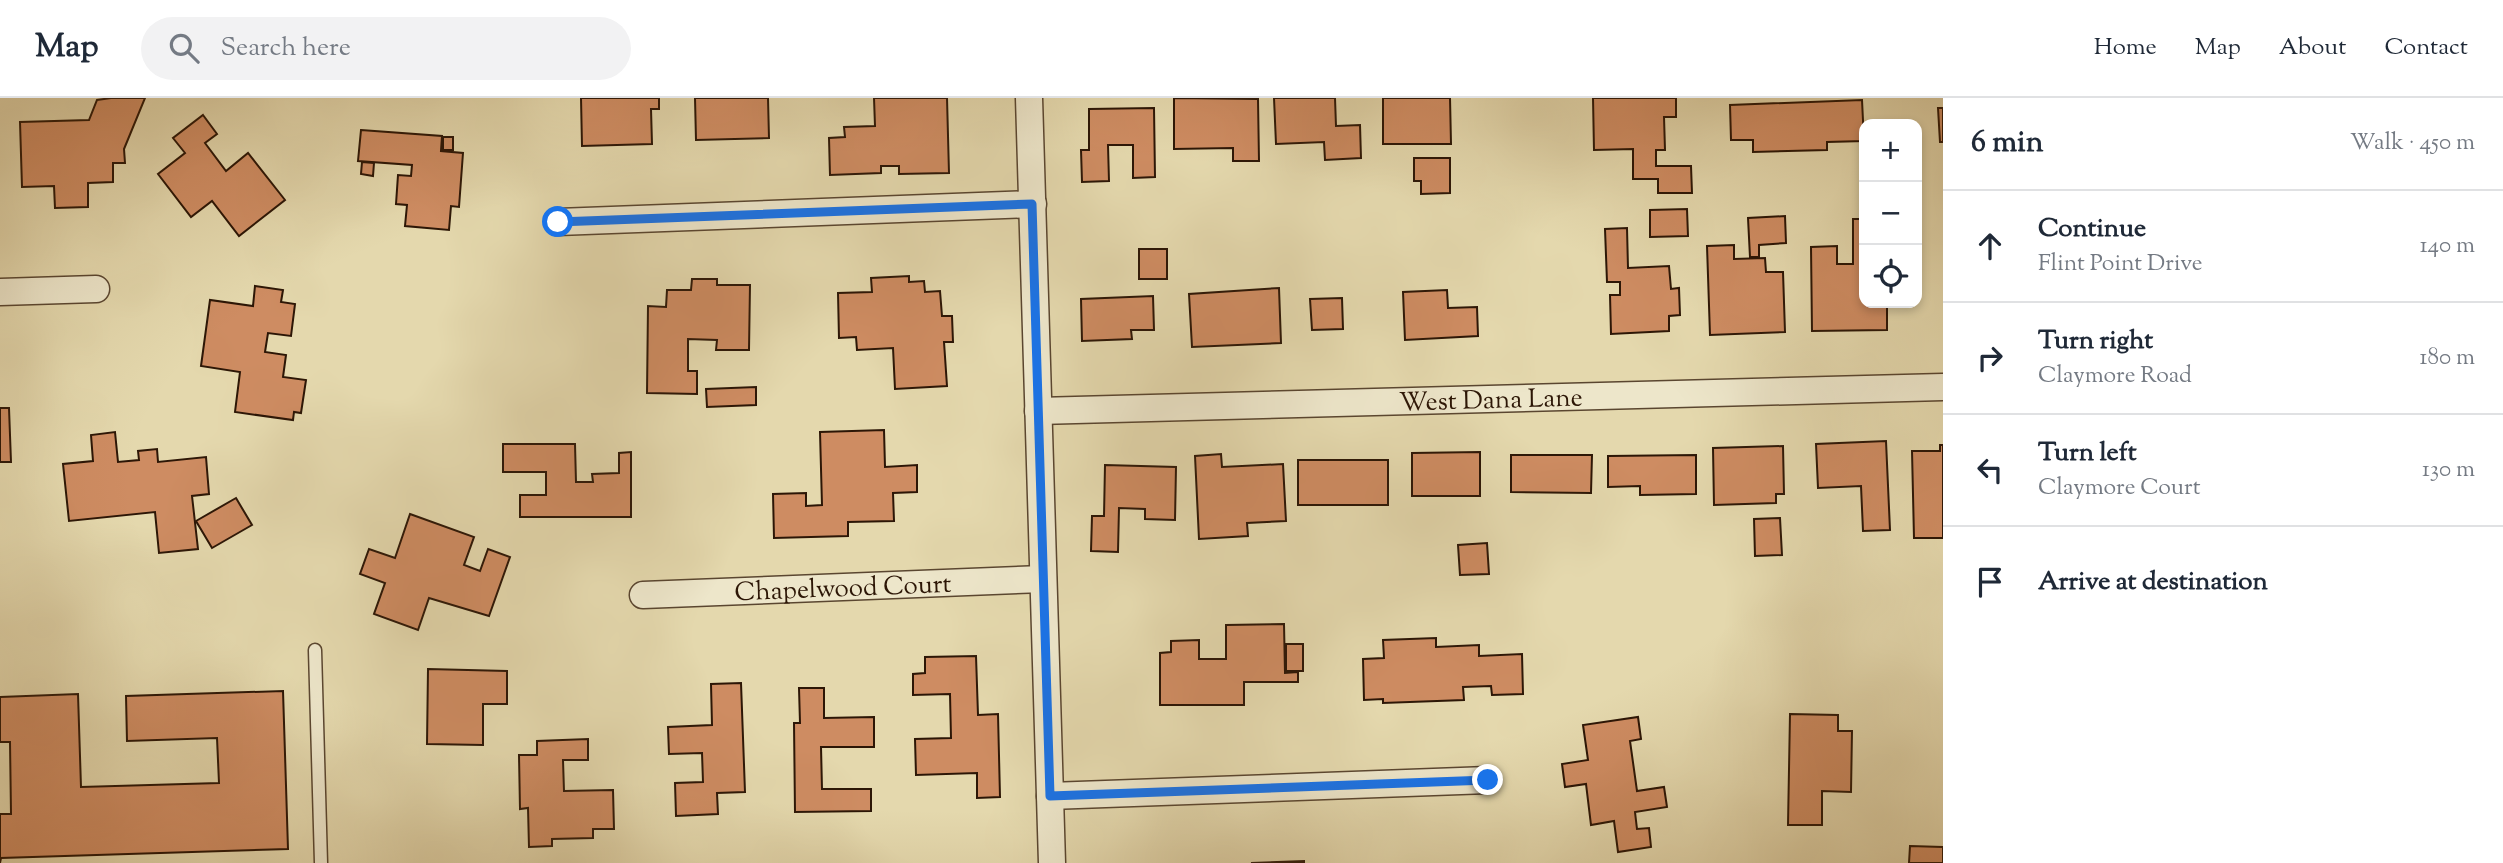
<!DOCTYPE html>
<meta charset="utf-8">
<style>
:root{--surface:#fff;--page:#f2f2f3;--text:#1f2937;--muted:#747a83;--line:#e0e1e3}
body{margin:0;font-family:"Sorts Mill Goudy",serif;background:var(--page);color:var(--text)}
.controls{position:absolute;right:21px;top:21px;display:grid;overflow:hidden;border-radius:14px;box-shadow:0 4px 10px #0003}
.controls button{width:63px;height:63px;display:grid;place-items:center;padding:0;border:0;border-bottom:2px solid var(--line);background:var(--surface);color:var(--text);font:35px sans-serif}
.stop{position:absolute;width:21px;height:21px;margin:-16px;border:5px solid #1a73e8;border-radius:50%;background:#fff}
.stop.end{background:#1a73e8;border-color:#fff;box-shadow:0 2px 7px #0008}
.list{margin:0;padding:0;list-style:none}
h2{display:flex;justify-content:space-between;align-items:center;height:91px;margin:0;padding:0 28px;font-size:30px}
h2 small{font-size:23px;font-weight:400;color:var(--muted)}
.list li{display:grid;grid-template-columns:46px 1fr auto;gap:21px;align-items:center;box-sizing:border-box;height:112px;padding:0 28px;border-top:2px solid var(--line)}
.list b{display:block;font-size:26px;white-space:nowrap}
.list p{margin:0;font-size:23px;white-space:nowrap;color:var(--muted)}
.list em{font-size:23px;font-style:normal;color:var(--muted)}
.icon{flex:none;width:38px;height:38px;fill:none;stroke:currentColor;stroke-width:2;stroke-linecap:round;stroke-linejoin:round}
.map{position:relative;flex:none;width:1943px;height:765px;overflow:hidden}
header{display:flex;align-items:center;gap:42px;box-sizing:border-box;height:98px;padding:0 35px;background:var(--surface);border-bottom:2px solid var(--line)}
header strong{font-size:33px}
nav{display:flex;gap:38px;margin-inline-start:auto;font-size:24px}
.search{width:490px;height:63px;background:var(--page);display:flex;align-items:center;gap:18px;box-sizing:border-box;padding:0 24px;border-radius:38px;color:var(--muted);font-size:26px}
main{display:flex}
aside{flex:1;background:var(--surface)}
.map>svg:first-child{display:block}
</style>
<header>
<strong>Map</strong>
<div class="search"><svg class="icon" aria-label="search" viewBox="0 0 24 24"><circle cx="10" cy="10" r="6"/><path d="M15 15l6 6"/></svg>Search here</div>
<nav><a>Home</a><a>Map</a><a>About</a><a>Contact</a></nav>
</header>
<main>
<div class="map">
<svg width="1943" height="765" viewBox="0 0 1943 765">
<rect width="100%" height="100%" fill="#e4d8ad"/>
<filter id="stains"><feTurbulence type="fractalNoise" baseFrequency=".00286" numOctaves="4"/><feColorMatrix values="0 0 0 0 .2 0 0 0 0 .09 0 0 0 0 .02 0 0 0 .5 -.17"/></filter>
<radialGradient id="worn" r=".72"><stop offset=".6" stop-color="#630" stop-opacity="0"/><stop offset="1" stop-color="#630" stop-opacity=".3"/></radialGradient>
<!-- building -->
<g fill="#ce8c62" stroke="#2c1606" stroke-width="2">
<path d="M 111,0 L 145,0 L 124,51 L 125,65 L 113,65 L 113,84 L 88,85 L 88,109 L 55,110 L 54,88 L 22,89 L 20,24 L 89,22 L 97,2 Z"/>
<path d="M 581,0 L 659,0 L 659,11 L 651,11 L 652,46 L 582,48 Z"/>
<path d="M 695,0 L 768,0 L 769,40 L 696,42 Z"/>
<path d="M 874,0 L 947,0 L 949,75 L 899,76 L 899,68 L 881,68 L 881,75 L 830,77 L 829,40 L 845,39 L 844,29 L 875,28 Z"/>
<path d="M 1174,0 L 1258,1 L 1259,63 L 1233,63 L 1233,50 L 1174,51 Z"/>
<path d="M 1274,0 L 1335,0 L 1336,28 L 1360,27 L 1361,60 L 1325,62 L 1324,44 L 1276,46 Z"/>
<path d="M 1383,0 L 1450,0 L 1451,46 L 1383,46 Z"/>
<path d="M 1593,0 L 1676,0 L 1676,19 L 1664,19 L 1665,52 L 1656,52 L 1656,68 L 1691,68 L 1692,95 L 1658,95 L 1658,81 L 1633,81 L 1633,51 L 1594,52 Z"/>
<path d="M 1862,2 L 1864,43 L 1827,44 L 1827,52 L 1753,54 L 1753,42 L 1731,42 L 1730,7 Z"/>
<path d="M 1154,10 L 1155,79 L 1133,80 L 1133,47 L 1108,47 L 1109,83 L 1082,84 L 1081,52 L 1089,52 L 1089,11 Z"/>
<path d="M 1938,10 L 1943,10 L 1943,44 L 1940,44 Z"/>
<path d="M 203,17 L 217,36 L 205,45 L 226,73 L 248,55 L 285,102 L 239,138 L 212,103 L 191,119 L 158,76 L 185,55 L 173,40 Z"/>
<path d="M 361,32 L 442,38 L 441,53 L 463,55 L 459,109 L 451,108 L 449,132 L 405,128 L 407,107 L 396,106 L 398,77 L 411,78 L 412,67 L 358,63 Z"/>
<rect x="443" y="39" width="10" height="13"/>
<path d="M 1414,60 L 1450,60 L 1450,95 L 1421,96 L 1421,83 L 1414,83 Z"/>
<path d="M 362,64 L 374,65 L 373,78 L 361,76 Z"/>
<path d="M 1687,111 L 1688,138 L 1650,139 L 1650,112 Z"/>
<path d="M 1785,118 L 1786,145 L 1759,147 L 1759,159 L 1750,159 L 1748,120 Z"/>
<path d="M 1853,121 L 1864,121 L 1864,205 L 1887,205 L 1887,232 L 1812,233 L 1811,149 L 1837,148 L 1837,166 L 1853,166 Z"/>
<path d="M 1627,130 L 1628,170 L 1669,168 L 1671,191 L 1679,190 L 1680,217 L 1669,218 L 1669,233 L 1611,236 L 1610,197 L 1620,197 L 1620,184 L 1607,184 L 1605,131 Z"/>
<path d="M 1734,147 L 1734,161 L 1765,160 L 1766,174 L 1783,174 L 1785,234 L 1710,237 L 1707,148 Z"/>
<rect x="1139" y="151" width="28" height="30"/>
<path d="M 909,178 L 909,184 L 924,183 L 925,194 L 940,193 L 942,218 L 952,218 L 953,244 L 944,244 L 947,288 L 895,291 L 893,250 L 857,252 L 856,239 L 839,240 L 838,195 L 872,194 L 871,180 Z"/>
<path d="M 692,181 L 717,181 L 717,187 L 750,187 L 749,252 L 716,252 L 717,242 L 688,241 L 688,273 L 697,273 L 697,296 L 647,295 L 648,208 L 666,209 L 667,192 L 691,192 Z"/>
<path d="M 255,188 L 283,192 L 281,204 L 295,206 L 291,238 L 268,235 L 265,254 L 286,257 L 283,279 L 306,282 L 301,315 L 294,314 L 293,322 L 235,314 L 240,274 L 201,268 L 210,202 L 253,208 Z"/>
<path d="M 1279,190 L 1281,245 L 1192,249 L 1189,196 Z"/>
<path d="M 1447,192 L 1448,210 L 1477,209 L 1478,238 L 1405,242 L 1403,194 Z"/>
<path d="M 1153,198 L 1154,232 L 1131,232 L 1132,241 L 1082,243 L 1081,201 Z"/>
<path d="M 1342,200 L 1343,231 L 1312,232 L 1310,201 Z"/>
<path d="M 756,289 L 756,307 L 707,309 L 706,291 Z"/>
<path d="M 0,310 L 9,310 L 11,364 L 0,364 Z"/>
<path d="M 884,332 L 885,369 L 917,367 L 917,394 L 893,395 L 894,423 L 848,424 L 848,438 L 774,440 L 773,396 L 806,395 L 806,408 L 822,407 L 820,334 Z"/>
<path d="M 115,334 L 118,364 L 139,362 L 138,353 L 157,351 L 158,364 L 206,359 L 209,396 L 192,398 L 198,451 L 159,455 L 155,414 L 69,423 L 63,366 L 93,363 L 91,337 Z"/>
<path d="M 1886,343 L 1890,432 L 1863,433 L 1861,388 L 1818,390 L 1816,346 Z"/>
<path d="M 503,346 L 575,346 L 576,384 L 593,384 L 592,376 L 619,375 L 619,355 L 631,354 L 631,419 L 520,419 L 520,397 L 546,397 L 546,374 L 503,374 Z"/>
<path d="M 1940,347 L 1943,347 L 1943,440 L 1914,440 L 1912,353 L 1940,353 Z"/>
<path d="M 1783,348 L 1784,396 L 1776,396 L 1776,405 L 1714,407 L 1713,350 Z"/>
<path d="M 1480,354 L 1480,398 L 1412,398 L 1412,355 Z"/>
<path d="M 1221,356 L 1222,369 L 1283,366 L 1286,423 L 1247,425 L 1248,438 L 1199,441 L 1195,358 Z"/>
<path d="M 1511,357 L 1592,357 L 1591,395 L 1511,394 Z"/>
<path d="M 1696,357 L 1696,396 L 1640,397 L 1640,388 L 1608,389 L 1608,358 Z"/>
<rect x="1298" y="362" width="90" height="45"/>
<path d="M 1105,367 L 1176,369 L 1175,422 L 1145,421 L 1145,411 L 1119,410 L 1118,454 L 1091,453 L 1092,418 L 1104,418 Z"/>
<path d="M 236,400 L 252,427 L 212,450 L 196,423 Z"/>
<path d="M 410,416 L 474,439 L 464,467 L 480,473 L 488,451 L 510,459 L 489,518 L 429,500 L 418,532 L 374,516 L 385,485 L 360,476 L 369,451 L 395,460 Z"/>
<path d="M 1780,420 L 1782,457 L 1755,458 L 1754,421 Z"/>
<path d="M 1487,445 L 1489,476 L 1460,477 L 1458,447 Z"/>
<path d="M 1284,526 L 1285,575 L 1298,574 L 1298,584 L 1244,584 L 1244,607 L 1160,607 L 1160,555 L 1171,554 L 1171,543 L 1199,542 L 1199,561 L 1226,561 L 1226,527 Z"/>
<path d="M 1436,540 L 1436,549 L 1479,547 L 1479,558 L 1522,556 L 1523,596 L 1492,597 L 1491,588 L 1463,589 L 1464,602 L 1383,605 L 1383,601 L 1364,602 L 1363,561 L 1384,560 L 1383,542 Z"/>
<rect x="1286" y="546" width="17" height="27"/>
<path d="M 976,558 L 978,617 L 998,616 L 1000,699 L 977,700 L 977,675 L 916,677 L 915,641 L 951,640 L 950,596 L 913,597 L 913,576 L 925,575 L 925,559 Z"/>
<path d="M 428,571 L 507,573 L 507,606 L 483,606 L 483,647 L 427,646 Z"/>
<path d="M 741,585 L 745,694 L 717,695 L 718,716 L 676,718 L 675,685 L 703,684 L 702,655 L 669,656 L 668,629 L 712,627 L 711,586 Z"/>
<path d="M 799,590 L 824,590 L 824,620 L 874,619 L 874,649 L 821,649 L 822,691 L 871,691 L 871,713 L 795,714 L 794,625 L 800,625 Z"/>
<path d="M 283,593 L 288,751 L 1,760 L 0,765 L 0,716 L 11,716 L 10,644 L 0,644 L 0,599 L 78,596 L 81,689 L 219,685 L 217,640 L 127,643 L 126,598 Z"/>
<path d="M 1790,616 L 1838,617 L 1838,633 L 1852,633 L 1851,694 L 1822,693 L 1822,727 L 1788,727 Z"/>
<path d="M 1638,619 L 1641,641 L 1630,643 L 1637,693 L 1664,689 L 1667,709 L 1635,714 L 1637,731 L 1649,730 L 1651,749 L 1618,754 L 1614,723 L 1591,727 L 1586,686 L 1565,689 L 1562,666 L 1588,662 L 1583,627 Z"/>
<path d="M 588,641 L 588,662 L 563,662 L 564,693 L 613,692 L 614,731 L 593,731 L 593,740 L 552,741 L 552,748 L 529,749 L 528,710 L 520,711 L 519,657 L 537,657 L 537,643 Z"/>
<path d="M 1910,748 L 1943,749 L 1943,765 L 1909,765 Z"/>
<path d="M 1304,763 L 1304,765 L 1251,765 Z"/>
</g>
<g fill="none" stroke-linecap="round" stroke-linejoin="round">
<defs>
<path id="service" d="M 315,552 L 321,765"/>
<g id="minor">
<path d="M 1029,0 L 1052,765"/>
<path d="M 558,124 L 1033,106"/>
<path d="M 0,194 L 96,191"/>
<path id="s1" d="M 1038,313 L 1943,289"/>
<path id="s2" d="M 643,497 L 1043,481"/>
<path d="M 1050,698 L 1488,682"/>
</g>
</defs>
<!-- service casing -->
<use href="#service" stroke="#5a4630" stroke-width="15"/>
<!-- minor casing -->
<use href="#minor" stroke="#5a4630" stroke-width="29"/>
<!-- service -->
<use href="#service" stroke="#ede6ca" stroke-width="12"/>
<!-- minor -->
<use href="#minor" stroke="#ede6ca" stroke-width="26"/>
</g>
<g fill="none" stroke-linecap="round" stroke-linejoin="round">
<!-- route -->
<path stroke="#1a73e8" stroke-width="9" d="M 558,124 L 1032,106 L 1050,698 L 1488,682"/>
</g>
<g text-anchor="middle" stroke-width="5" stroke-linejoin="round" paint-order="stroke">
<!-- street labels -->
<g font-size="26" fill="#2c1606" stroke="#ede6ca">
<text dy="9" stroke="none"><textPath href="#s1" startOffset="453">West Dana Lane</textPath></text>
<text dy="9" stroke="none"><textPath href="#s2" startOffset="200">Chapelwood Court</textPath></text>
</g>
</g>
<rect width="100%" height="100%" filter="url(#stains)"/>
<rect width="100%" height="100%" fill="url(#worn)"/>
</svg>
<div class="controls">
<button>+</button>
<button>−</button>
<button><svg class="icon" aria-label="locate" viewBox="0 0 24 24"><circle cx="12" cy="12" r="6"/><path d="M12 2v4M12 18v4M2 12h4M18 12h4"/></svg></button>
</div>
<div class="stop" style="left:558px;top:124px"></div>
<div class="stop end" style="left:1488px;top:682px"></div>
</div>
<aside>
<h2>6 min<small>Walk · 450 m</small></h2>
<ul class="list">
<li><svg class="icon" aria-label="ahead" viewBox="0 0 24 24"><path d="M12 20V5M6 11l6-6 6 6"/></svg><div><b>Continue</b><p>Flint Point Drive</p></div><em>140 m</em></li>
<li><svg class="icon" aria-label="right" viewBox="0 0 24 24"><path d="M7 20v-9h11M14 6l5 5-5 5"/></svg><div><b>Turn right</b><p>Claymore Road</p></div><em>180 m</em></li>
<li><svg class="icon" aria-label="left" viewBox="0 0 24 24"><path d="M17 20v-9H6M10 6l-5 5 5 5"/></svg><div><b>Turn left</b><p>Claymore Court</p></div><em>130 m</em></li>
<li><svg class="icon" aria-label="arrive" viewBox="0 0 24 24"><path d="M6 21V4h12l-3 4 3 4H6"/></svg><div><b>Arrive at destination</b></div></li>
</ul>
</aside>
</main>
